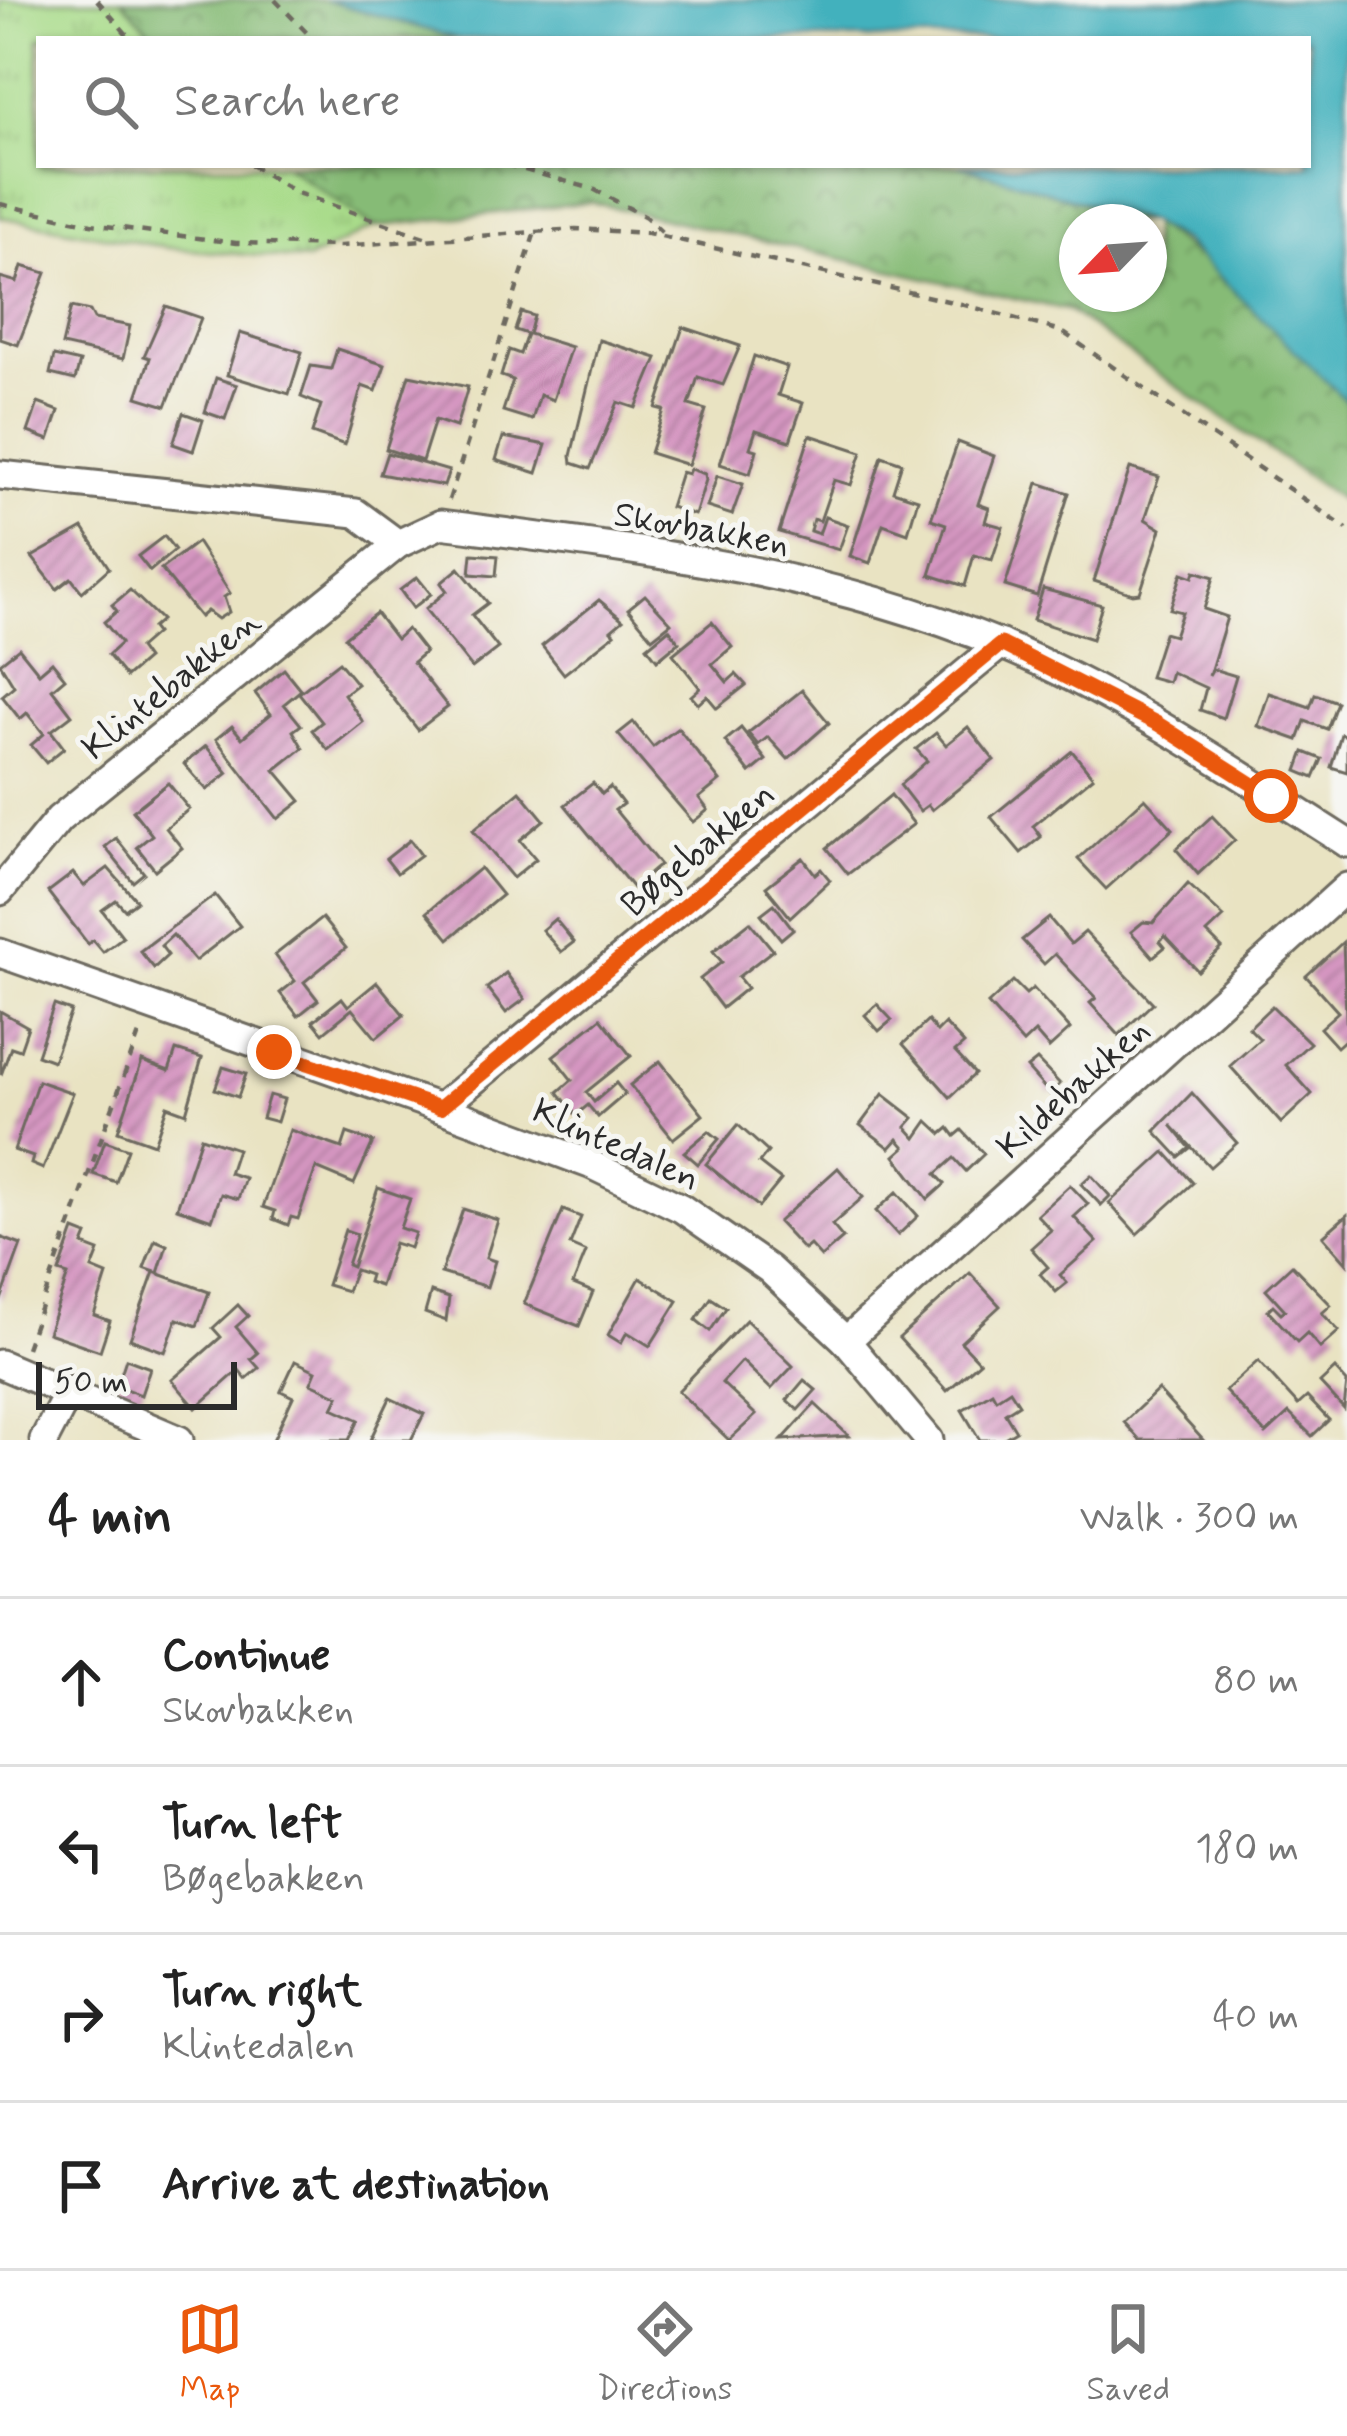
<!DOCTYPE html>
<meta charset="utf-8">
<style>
:root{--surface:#fff;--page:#f2f2f2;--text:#222;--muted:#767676;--line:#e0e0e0;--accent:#ea580c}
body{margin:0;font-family:Mynerve,sans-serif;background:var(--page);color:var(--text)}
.compass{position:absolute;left:1059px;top:204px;width:108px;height:108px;border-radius:50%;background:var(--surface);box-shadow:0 3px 9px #0004;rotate:245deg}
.scale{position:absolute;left:36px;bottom:30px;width:201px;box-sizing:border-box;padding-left:12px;border:6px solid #2b2b2b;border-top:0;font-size:33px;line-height:42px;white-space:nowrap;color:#2b2b2b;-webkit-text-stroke:9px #f6f6f2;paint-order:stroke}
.stop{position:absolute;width:36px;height:36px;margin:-27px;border:9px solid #ea580c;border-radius:50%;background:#fff}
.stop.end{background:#ea580c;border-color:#fff;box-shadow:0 3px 12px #0008}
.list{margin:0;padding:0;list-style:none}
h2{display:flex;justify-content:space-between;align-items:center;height:156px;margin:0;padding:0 48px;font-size:51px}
h2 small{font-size:39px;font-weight:400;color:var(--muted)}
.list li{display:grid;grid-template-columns:78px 1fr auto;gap:36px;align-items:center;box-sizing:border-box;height:168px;padding:0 48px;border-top:3px solid var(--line)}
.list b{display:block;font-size:45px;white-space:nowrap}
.list p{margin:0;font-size:39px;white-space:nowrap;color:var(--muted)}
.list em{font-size:39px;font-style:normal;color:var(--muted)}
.icon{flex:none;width:66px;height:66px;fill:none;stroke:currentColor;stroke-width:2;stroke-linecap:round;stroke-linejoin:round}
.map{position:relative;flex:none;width:1347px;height:1440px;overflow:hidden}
.search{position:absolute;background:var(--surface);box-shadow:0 3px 9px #0004;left:36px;right:36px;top:36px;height:132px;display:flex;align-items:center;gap:30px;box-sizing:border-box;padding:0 42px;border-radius:0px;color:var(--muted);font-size:45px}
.sheet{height:828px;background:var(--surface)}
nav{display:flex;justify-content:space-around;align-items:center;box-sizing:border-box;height:168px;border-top:3px solid var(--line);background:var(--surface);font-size:33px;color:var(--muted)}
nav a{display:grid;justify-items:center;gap:6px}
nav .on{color:var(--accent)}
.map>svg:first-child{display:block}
</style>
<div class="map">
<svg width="1347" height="1440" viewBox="0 0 1347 1440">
<defs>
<pattern id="grass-tufts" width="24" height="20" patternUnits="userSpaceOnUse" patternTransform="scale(3)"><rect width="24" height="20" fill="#a9db8a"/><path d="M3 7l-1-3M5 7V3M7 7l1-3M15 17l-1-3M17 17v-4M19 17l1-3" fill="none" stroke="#92bc77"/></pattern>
<pattern id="forest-crowns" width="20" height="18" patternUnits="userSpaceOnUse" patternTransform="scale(3)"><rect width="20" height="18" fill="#86bb76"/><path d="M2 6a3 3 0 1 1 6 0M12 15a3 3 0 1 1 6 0" fill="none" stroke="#6e9861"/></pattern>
<pattern id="building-hatch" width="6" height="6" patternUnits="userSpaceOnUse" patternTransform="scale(3)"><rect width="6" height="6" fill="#d596c1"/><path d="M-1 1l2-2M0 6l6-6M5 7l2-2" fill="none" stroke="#ad7b9d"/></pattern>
</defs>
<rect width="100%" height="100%" fill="#f6f6f2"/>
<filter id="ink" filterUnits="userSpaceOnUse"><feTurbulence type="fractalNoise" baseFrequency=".00833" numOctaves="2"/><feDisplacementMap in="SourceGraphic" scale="24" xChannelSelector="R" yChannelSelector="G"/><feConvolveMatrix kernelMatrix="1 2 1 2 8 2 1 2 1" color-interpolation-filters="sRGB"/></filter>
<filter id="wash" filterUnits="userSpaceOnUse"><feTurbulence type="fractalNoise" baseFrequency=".004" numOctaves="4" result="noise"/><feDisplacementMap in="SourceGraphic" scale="48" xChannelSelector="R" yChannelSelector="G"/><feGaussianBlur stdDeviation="2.7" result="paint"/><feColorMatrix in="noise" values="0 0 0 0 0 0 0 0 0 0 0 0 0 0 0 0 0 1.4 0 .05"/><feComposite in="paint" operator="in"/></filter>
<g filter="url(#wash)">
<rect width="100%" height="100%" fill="#e9e3c2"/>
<!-- grass -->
<path fill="url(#grass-tufts)" stroke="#6a835a" stroke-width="3" d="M 0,0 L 122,0 L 157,39 L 39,39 L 39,165 L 285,165 L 374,227 L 307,260 L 169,248 L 0,217 Z"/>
<!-- forest -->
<g fill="url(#forest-crowns)" stroke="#587350" stroke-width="3">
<path d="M 122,0 L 325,0 L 459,39 L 157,39 Z"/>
<path d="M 285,165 L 960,165 L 1146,222 L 1077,222 L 1077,294 L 1149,294 L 1152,224 L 1219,271 L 1347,402 L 1347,504 L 1067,310 L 591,202 L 374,227 Z"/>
</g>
<!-- water -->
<path fill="#42b1bd" stroke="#366e74" stroke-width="3" d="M 325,0 L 1347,0 L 1347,402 L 1183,241 L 1149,222 L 960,165 L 1308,165 L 1308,39 L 459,39 Z"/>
<g id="blocks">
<!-- building -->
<g fill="url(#building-hatch)">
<path d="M 22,266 L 46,273 L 18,345 L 0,339 L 0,277 L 17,282 Z"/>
<path d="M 166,306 L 201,318 L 166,406 L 137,397 L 150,358 L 144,356 Z"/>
<path d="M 71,307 L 90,311 L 94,319 L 130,326 L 123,359 L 62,345 Z"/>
<path d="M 521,312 L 534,316 L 529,334 L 571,347 L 553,400 L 540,395 L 532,420 L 503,411 L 513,380 L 501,376 L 509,350 L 520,354 L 527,334 L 515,330 Z"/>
<path d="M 683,327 L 740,346 L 723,385 L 698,377 L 689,405 L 706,410 L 688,465 L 650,453 L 664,410 L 656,408 Z"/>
<path d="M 240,333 L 302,352 L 289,394 L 227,375 Z"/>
<path d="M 599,340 L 657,358 L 636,408 L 618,402 L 590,469 L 572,463 L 571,456 Z"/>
<path d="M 337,349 L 385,365 L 376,391 L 362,386 L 345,445 L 312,433 L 321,405 L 301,397 L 311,366 L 331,369 Z"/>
<path d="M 54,356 L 80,362 L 75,380 L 50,374 Z"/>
<path d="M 754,356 L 787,367 L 778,395 L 803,403 L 790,441 L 756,430 L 750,448 L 757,450 L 750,474 L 720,464 Z"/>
<path d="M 409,375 L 468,387 L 456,427 L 435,420 L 422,461 L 386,449 Z"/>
<path d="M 216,378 L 237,385 L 225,419 L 205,412 Z"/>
<path d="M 38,403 L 59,411 L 49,440 L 28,432 Z"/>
<path d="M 183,413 L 203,420 L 193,451 L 173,444 Z"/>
<path d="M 810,435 L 862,452 L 851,485 L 834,480 L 820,521 L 813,519 L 810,531 L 819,534 L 825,517 L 848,525 L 839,550 L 779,532 Z"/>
<path d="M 503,437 L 546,445 L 537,473 L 496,460 Z"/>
<path d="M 958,442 L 994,456 L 978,504 L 989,508 L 985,522 L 1003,527 L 992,560 L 974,555 L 965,586 L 930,575 L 946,524 L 931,519 Z"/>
<path d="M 387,453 L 449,471 L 444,486 L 380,474 Z"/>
<path d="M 882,456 L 902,463 L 893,491 L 918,499 L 908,533 L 883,524 L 870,563 L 850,556 Z"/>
<path d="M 1130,468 L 1159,477 L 1145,519 L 1161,529 L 1140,593 L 1133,594 L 1094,581 Z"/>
<path d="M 690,469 L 705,474 L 706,480 L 695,515 L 670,507 L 681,472 L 688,474 Z"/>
<path d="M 717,476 L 743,484 L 732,515 L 707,507 Z"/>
<path d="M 1038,483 L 1069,493 L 1037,596 L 1005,586 Z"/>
<path d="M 83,528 L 109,568 L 82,592 L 71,578 L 57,589 L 32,557 Z"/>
<path d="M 164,536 L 175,550 L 150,571 L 138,556 Z"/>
<path d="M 197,542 L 230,593 L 224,597 L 229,612 L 218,619 L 207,611 L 200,617 L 161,569 Z"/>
<path d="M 472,554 L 498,556 L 496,576 L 470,574 Z"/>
<path d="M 459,568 L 488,603 L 472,615 L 498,648 L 472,668 L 425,609 L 447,591 L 441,583 Z"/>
<path d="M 1195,571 L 1214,577 L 1204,609 L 1227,617 L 1209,676 L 1213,669 L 1236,676 L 1223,718 L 1200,710 L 1206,688 L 1171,672 L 1168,682 L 1150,677 L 1164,633 L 1174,636 L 1182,612 L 1170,609 L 1182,573 L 1193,577 Z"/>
<path d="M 417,577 L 431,594 L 413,608 L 400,590 Z"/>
<path d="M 1043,589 L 1102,605 L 1092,639 L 1033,620 Z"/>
<path d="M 130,590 L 161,620 L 152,628 L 156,633 L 139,648 L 147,659 L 126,677 L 108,655 L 121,643 L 104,622 L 117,611 L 112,605 Z"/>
<path d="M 645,595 L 671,623 L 652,638 L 628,609 Z"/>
<path d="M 599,600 L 623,620 L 611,630 L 615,634 L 564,674 L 542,646 Z"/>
<path d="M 376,613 L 396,639 L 407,629 L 425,652 L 413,662 L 448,707 L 418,730 L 345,637 Z"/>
<path d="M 712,622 L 732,647 L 712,664 L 727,682 L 736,674 L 746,685 L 717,708 L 707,696 L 698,704 L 691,696 L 700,688 L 673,654 Z"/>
<path d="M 669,629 L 679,642 L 657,660 L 647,647 Z"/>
<path d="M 19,648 L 39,673 L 52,662 L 65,678 L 52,689 L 72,715 L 51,731 L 64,748 L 46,763 L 31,745 L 44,734 L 27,713 L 20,719 L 2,696 L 14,686 L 0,663 Z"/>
<path d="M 339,662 L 357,684 L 344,694 L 363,722 L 328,750 L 312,730 L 322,722 L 299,693 Z"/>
<path d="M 284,669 L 301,690 L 284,704 L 301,725 L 293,731 L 303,748 L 275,770 L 301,801 L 278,819 L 216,739 L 232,726 L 242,738 L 271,714 L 255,693 Z"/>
<path d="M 802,690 L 829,723 L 788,759 L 768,737 L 758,745 L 748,733 Z"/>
<path d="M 1269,693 L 1310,707 L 1315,694 L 1337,702 L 1327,729 L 1305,721 L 1298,740 L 1258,726 Z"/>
<path d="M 633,722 L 653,747 L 678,728 L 720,781 L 699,798 L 708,810 L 693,822 L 618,734 Z"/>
<path d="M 968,727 L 994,760 L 932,810 L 928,805 L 920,811 L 900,785 L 927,761 L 916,749 L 936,733 L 946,745 Z"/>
<path d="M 741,728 L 766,760 L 750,773 L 725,741 Z"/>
<path d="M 1341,734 L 1347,736 L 1347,772 L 1331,767 Z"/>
<path d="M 206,746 L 228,773 L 207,790 L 184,764 Z"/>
<path d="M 1072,751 L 1093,777 L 1033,826 L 1041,837 L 1021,853 L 991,817 Z"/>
<path d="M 1304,752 L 1322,759 L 1314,778 L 1297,771 Z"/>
<path d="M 168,783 L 189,809 L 166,828 L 182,848 L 155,870 L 137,847 L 152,835 L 133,811 Z"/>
<path d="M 593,783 L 602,794 L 610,787 L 623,804 L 615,810 L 660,865 L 633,888 L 565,805 Z"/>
<path d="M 520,791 L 544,820 L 520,840 L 536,859 L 513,878 L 473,830 Z"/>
<path d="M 891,795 L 914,824 L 848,874 L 827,848 Z"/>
<path d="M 1145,798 L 1173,829 L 1106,889 L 1078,859 Z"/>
<path d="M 1212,816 L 1235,840 L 1198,874 L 1176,849 Z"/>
<path d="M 116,838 L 144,873 L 133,882 L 105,847 Z"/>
<path d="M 410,840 L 421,855 L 397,873 L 386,859 Z"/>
<path d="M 803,858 L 815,874 L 821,869 L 830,880 L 790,917 L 766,887 Z"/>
<path d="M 108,868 L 137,901 L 125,910 L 116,900 L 102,910 L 123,937 L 103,952 L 93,940 L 88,944 L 48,892 L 73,873 L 84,886 Z"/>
<path d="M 480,868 L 502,895 L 449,939 L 427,912 Z"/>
<path d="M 1188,884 L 1224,917 L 1207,933 L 1222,948 L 1198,971 L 1165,936 L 1160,941 L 1165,947 L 1153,957 L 1131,932 L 1143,922 L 1153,923 Z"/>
<path d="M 215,895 L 240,926 L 195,961 L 173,935 L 161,946 L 168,955 L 154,968 L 140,951 Z"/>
<path d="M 774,904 L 793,929 L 781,939 L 761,914 Z"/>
<path d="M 322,918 L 346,948 L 304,982 L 318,1000 L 298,1016 L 280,993 L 295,981 L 275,955 Z"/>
<path d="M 1049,918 L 1071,944 L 1085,932 L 1153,1003 L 1119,1035 L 1090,1003 L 1096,998 L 1055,954 L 1044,964 L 1022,940 Z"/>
<path d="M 555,919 L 574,942 L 561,952 L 542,930 Z"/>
<path d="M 750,922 L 773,950 L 738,977 L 747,988 L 722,1008 L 700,979 L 722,962 L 713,951 Z"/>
<path d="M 1343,942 L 1347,1038 L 1337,1047 L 1320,1028 L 1338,1012 L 1306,976 Z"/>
<path d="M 506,973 L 525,999 L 506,1013 L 487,988 Z"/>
<path d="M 1013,981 L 1026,994 L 1033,988 L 1070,1029 L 1049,1048 L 1035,1032 L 1023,1043 L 988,1004 Z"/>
<path d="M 377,982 L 404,1015 L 376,1038 L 352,1009 L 323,1033 L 313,1021 L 342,998 L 348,1006 Z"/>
<path d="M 877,1004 L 892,1020 L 879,1031 L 865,1015 Z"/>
<path d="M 54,1005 L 71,1011 L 53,1061 L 37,1055 Z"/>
<path d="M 1272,1006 L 1310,1043 L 1286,1065 L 1312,1094 L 1281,1123 L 1230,1066 L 1260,1039 L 1249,1028 Z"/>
<path d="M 0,1011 L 28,1027 L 20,1050 L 11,1047 L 1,1075 Z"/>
<path d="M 601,1018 L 631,1056 L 586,1092 L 594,1102 L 616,1083 L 625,1094 L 598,1117 L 588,1105 L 576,1115 L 558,1092 L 572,1080 L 553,1056 Z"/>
<path d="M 928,1021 L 937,1032 L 945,1024 L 964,1044 L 955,1052 L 975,1074 L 950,1097 L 903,1044 Z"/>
<path d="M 176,1050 L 202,1058 L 186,1113 L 167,1106 L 154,1144 L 118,1131 L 142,1061 L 169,1071 Z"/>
<path d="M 1037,1060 L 1060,1084 L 1050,1094 L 1027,1068 Z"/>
<path d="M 660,1061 L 703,1115 L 673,1139 L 630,1085 Z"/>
<path d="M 223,1067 L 246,1074 L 238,1097 L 215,1089 Z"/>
<path d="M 38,1081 L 73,1093 L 43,1169 L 31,1164 L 33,1157 L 14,1150 Z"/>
<path d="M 1192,1093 L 1237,1143 L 1210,1167 L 1171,1125 L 1190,1148 L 1179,1157 L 1155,1131 Z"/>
<path d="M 883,1094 L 914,1118 L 906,1127 L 916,1138 L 928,1121 L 942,1134 L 949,1128 L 955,1136 L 962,1130 L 984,1154 L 966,1171 L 954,1158 L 936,1174 L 945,1184 L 928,1199 L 895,1156 L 905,1147 L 898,1139 L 890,1148 L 860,1125 Z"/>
<path d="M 269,1095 L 284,1099 L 277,1122 L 262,1118 Z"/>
<path d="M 738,1125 L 768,1152 L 759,1163 L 781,1180 L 759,1207 L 706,1164 Z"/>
<path d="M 290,1130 L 342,1148 L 347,1133 L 373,1142 L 354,1184 L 316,1168 L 298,1219 L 291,1217 L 288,1225 L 273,1219 L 275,1211 L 263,1207 Z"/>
<path d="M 709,1131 L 719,1139 L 698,1164 L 684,1152 Z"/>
<path d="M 201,1137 L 237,1149 L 229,1173 L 245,1178 L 238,1199 L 221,1194 L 212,1220 L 177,1208 Z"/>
<path d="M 105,1141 L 128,1149 L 116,1182 L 93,1174 Z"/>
<path d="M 1165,1152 L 1193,1183 L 1137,1234 L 1109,1203 Z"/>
<path d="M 838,1168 L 863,1197 L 832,1225 L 843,1238 L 821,1257 L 810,1245 L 804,1250 L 778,1222 Z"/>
<path d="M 1091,1175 L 1110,1196 L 1101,1205 L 1081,1184 Z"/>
<path d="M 1070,1185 L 1088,1204 L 1074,1217 L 1097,1242 L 1060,1275 L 1067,1283 L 1056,1292 L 1040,1274 L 1048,1267 L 1031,1248 L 1051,1230 L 1037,1215 Z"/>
<path d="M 378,1188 L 410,1199 L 400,1228 L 415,1233 L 410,1248 L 394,1243 L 380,1286 L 368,1282 L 370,1275 L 355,1270 L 347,1291 L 327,1285 L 345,1230 L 357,1234 L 347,1265 L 352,1267 Z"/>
<path d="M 897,1192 L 918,1216 L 898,1235 L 876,1211 Z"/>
<path d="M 463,1209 L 498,1220 L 486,1258 L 495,1261 L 487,1287 L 441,1273 Z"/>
<path d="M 563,1210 L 581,1217 L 570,1245 L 586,1252 L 573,1284 L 593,1292 L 579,1326 L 524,1304 Z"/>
<path d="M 1347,1215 L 1347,1263 L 1323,1236 Z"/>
<path d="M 74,1230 L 87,1235 L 83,1245 L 99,1251 L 92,1269 L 107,1275 L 94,1315 L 110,1321 L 100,1351 L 48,1333 L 68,1275 L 59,1272 Z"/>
<path d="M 0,1237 L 21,1245 L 1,1300 L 0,1300 Z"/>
<path d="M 155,1240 L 167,1245 L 158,1273 L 144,1268 Z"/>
<path d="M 1292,1265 L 1331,1305 L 1322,1313 L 1339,1331 L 1320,1348 L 1307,1333 L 1297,1342 L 1268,1310 L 1273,1305 L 1281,1313 L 1285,1310 L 1266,1289 Z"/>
<path d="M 154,1272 L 209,1292 L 197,1326 L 177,1319 L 165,1352 L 130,1339 Z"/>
<path d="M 970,1273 L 1000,1306 L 961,1342 L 980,1362 L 947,1391 L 899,1338 Z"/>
<path d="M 640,1278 L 678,1301 L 650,1346 L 627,1332 L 621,1343 L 608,1335 Z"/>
<path d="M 431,1292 L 449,1298 L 446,1321 L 425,1313 Z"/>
<path d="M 711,1298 L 726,1308 L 710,1331 L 696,1320 Z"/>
<path d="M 238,1305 L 248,1316 L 236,1327 L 258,1353 L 251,1359 L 259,1368 L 246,1379 L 239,1370 L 196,1408 L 172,1380 L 221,1337 L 213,1328 Z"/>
<path d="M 746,1320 L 793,1366 L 771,1389 L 742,1361 L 722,1383 L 756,1415 L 729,1440 L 678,1391 Z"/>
<path d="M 126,1359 L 150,1368 L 141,1395 L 117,1386 Z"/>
<path d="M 295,1361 L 316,1371 L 311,1383 L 339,1396 L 333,1408 L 359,1420 L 349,1440 L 273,1440 L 293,1397 L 281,1391 Z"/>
<path d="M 1258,1361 L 1298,1405 L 1307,1397 L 1329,1420 L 1312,1436 L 1289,1413 L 1266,1434 L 1225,1391 Z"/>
<path d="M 1335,1369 L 1347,1382 L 1344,1409 L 1320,1383 Z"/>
<path d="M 804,1380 L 816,1390 L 798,1410 L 787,1400 Z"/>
<path d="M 1010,1390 L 1019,1404 L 1005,1413 L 1016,1431 L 1001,1440 L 980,1440 L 962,1410 L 992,1392 L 996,1399 Z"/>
<path d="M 1158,1390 L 1203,1440 L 1140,1440 L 1124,1422 Z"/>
<path d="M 390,1398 L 424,1414 L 411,1440 L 370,1440 Z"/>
<path d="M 815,1404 L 849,1436 L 782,1440 Z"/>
</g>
</g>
</g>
<g filter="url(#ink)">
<use href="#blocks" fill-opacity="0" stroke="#6e6b60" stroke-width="3"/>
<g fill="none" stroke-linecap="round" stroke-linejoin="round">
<defs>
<g id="minor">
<path d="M 0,475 L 356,513 L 398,544 L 441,524 C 632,549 821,570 1000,644 C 1123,695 1235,772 1347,843"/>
<path d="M 0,891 L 59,819 L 398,544"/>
<path d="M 0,953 L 440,1108 L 590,1164 L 681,1208 L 769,1269 L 846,1341 L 929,1440"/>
<path d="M 440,1108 L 1001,644"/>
<path d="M 846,1341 L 1347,887"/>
<path d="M 0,1364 L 179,1440"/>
<path d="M 44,1440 L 70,1390"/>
</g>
</defs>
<!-- minor casing -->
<use href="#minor" stroke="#6e6b60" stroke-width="33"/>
<!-- path -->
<g stroke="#6e6b60" stroke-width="4.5" stroke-dasharray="9 9" stroke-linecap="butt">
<path d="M 97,0 L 131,39"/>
<path d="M 275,0 L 313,39"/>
<path d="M 251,165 L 297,193 L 427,238"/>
<path d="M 507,165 L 593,189 L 646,217 L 668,238"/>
<path d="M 0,204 L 91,224 L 236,243 L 340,246 L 576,229 L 648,233 L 961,304 L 1061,331 L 1347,529"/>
<path d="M 449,500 L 535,232"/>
<path d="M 26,1348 L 140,1031"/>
</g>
<!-- minor -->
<use href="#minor" stroke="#fff" stroke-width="27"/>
</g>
</g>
<g fill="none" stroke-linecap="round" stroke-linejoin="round" filter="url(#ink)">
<!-- route -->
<path stroke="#ea580c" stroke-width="15" d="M 274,1052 L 440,1108 L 1001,644 L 1158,724 L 1271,796"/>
</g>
<g text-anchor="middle" stroke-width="10" stroke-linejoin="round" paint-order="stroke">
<!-- street labels -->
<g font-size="36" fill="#2b2b2b" stroke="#f6f6f2">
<text transform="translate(702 527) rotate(10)" y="13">Skovbakken</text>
<text transform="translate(170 683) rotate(-39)" y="13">Klintebakken</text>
<text transform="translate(697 848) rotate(-40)" y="13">Bøgebakken</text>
<text transform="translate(1072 1087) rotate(-42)" y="13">Kildebakken</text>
<text transform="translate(617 1143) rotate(24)" y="13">Klintedalen</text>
</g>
</g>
</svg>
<svg class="compass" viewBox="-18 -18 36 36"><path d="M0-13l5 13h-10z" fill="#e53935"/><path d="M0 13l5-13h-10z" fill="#767676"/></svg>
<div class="scale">50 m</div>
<div class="stop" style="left:1271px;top:796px"></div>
<div class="stop end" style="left:274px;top:1052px"></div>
<div class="search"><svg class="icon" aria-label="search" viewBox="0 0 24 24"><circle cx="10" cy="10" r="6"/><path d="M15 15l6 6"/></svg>Search here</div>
</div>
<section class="sheet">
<h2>4 min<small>Walk · 300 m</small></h2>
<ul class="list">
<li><svg class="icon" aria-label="ahead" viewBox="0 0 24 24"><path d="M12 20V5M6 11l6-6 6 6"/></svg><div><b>Continue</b><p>Skovbakken</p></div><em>80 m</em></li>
<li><svg class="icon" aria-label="left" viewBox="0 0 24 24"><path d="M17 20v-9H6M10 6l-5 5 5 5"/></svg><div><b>Turn left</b><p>Bøgebakken</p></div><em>180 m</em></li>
<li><svg class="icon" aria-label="right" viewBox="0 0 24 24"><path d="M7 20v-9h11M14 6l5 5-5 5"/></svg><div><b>Turn right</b><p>Klintedalen</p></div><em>40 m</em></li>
<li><svg class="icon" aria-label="arrive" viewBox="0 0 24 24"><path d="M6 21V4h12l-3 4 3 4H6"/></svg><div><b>Arrive at destination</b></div></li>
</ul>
</section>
<nav>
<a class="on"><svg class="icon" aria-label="map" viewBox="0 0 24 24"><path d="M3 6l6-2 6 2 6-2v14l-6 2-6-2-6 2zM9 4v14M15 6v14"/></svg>Map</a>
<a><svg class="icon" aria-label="directions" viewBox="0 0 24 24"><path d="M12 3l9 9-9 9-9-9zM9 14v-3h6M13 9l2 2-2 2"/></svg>Directions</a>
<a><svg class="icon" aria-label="saved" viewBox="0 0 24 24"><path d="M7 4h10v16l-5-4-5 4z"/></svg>Saved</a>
</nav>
